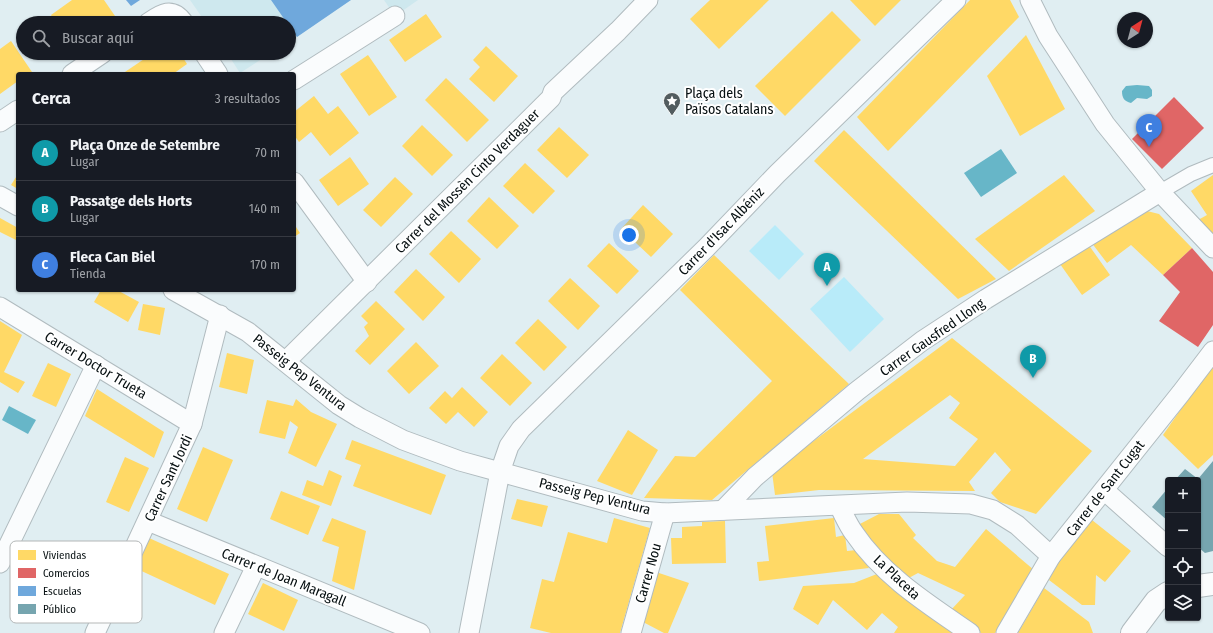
<!DOCTYPE html>
<html lang="es">
<meta charset="utf-8">
<style>
:root{--surface:#171b24;--page:#242831;--text:#f1f3f6;--muted:#9ea1a6;--line:#363941;--accent:#d93025}
body{margin:0;font-family:"Fira Sans Condensed",sans-serif;background:var(--page);color:var(--text)}
.controls{position:absolute;right:12px;bottom:12px;display:grid;overflow:hidden;border-radius:4px;box-shadow:0 1px 3px #0004}
.controls button{width:36px;height:36px;display:grid;place-items:center;padding:0;border:0;border-bottom:1px solid var(--line);background:var(--surface);color:var(--text);font:20px sans-serif}
.compass{position:absolute;left:1117px;top:12px;width:36px;height:36px;border-radius:50%;background:var(--surface);box-shadow:0 1px 3px #0004;rotate:36deg}
.you{position:absolute;left:629px;top:235px;width:14px;height:14px;margin:-10px;border:3px solid #fff;border-radius:50%;background:#1a73e8;box-shadow:0 0 0 6px #1a73e833}
.badge{display:grid;place-items:center;width:26px;height:26px;border-radius:50%;background:var(--accent);color:#fff;font-size:13px;font-weight:700}
.pin{position:absolute;translate:-50% -33px;filter:drop-shadow(0 1px 2px #0008)}
.pin::after{content:'';position:absolute;top:21px;width:14px;height:12px;background:inherit;clip-path:polygon(0 0,100% 0,50% 100%)}
.list{margin:0;padding:0;list-style:none}
h2{display:flex;justify-content:space-between;align-items:center;height:52px;margin:0;padding:0 16px;font-size:17px}
h2 small{font-size:13px;font-weight:400;color:var(--muted)}
.list li{display:grid;grid-template-columns:26px 1fr auto;gap:12px;align-items:center;box-sizing:border-box;height:56px;padding:0 16px;border-top:1px solid var(--line)}
.list b{display:block;font-size:15px;white-space:nowrap}
.list p{margin:0;font-size:13px;white-space:nowrap;color:var(--muted)}
.list em{font-size:13px;font-style:normal;color:var(--muted)}
.icon{flex:none;width:22px;height:22px;fill:none;stroke:currentColor;stroke-width:2;stroke-linecap:round;stroke-linejoin:round}
.map{position:relative;flex:none;width:1213px;height:633px;overflow:hidden}
.search{position:absolute;background:var(--surface);box-shadow:0 1px 3px #0004;left:16px;top:16px;width:280px;height:44px;display:flex;align-items:center;gap:10px;box-sizing:border-box;padding:0 14px;border-radius:22px;color:var(--muted);font-size:15px}
.panel{position:absolute;background:var(--surface);box-shadow:0 1px 3px #0004;left:16px;top:72px;width:280px;height:220px;border-radius:4px}
.map>svg:first-child{display:block}
</style>
<div class="map">
<svg width="1213" height="633" viewBox="0 0 1213 633">
<rect width="100%" height="100%" fill="#e0eef2"/>
<!-- built -->
<g fill="#cee8ee">
<path d="M 190,0 L 351,0 L 289,42 L 289,23 L 206,23 Z"/>
<path d="M 384,0 L 418,0 L 395,16 Z"/>
<path d="M 227,53 L 271,53 L 240,73 Z"/>
</g>
<!-- green -->
<g fill="#b8ebf9">
<path d="M 775,225 L 804,254 L 779,280 L 749,251 Z"/>
<path d="M 844,277 L 884,319 L 850,352 L 810,309 Z"/>
</g>
<!-- water -->
<g fill="#67b6c8">
<path d="M 1137,85 L 1149,86 L 1152,90 L 1152,96 L 1147,99 L 1137,98 L 1131,103 C 1124,101 1122,98 1122,91 L 1126,86 Z"/>
<path d="M 1001,149 L 1017,173 L 981,197 L 964,173 Z"/>
<path d="M 9,406 L 36,420 L 28,434 L 2,420 Z"/>
</g>
<!-- homes -->
<g fill="#ffd966" fill-rule="evenodd">
<path d="M 72,0 L 104,0 L 115,16 L 105,23 L 56,23 L 51,15 Z"/>
<path d="M 710,0 L 769,0 L 719,49 L 690,19 Z"/>
<path d="M 850,0 L 901,0 L 875,26 Z"/>
<path d="M 970,0 L 1010,0 L 1019,17 L 888,151 L 857,117 Z"/>
<path d="M 832,11 L 861,40 L 785,116 L 755,86 Z"/>
<path d="M 426,14 L 442,37 L 405,62 L 389,40 Z"/>
<path d="M 1026,35 L 1065,109 L 1020,136 L 987,76 Z"/>
<path d="M 11,41 L 32,72 L 29,74 L 18,74 L 18,81 L 0,94 L 0,49 Z"/>
<path d="M 486,46 L 518,76 L 494,102 L 469,79 L 480,67 L 473,60 Z"/>
<path d="M 153,53 L 180,53 L 187,64 L 173,74 L 122,74 Z"/>
<path d="M 368,55 L 397,97 L 369,116 L 340,74 Z"/>
<path d="M 446,78 L 489,120 L 467,142 L 425,100 Z"/>
<path d="M 314,96 L 328,114 L 338,106 L 359,133 L 330,156 L 311,132 L 299,142 L 294,135 L 294,112 Z"/>
<path d="M 422,125 L 453,155 L 432,176 L 402,146 Z"/>
<path d="M 559,127 L 589,155 L 567,178 L 537,150 Z"/>
<path d="M 844,130 L 996,279 L 958,299 L 814,161 Z"/>
<path d="M 350,157 L 369,184 L 338,206 L 319,180 Z"/>
<path d="M 525,163 L 555,191 L 533,214 L 503,186 Z"/>
<path d="M 18,174 L 18,189 L 11,185 Z"/>
<path d="M 1064,175 L 1095,211 L 1009,271 L 975,239 Z"/>
<path d="M 1213,175 L 1213,236 L 1198,220 L 1207,215 L 1191,191 Z"/>
<path d="M 395,177 L 413,194 L 381,227 L 363,210 Z"/>
<path d="M 489,197 L 519,226 L 497,249 L 467,221 Z"/>
<path d="M 643,205 L 673,234 L 651,257 L 621,229 Z"/>
<path d="M 1139,209 L 1159,214 L 1192,248 L 1163,275 L 1131,245 L 1107,263 L 1091,242 Z"/>
<path d="M 0,218 L 18,228 L 18,241 L 0,232 Z"/>
<path d="M 294,224 L 300,233 L 294,237 Z"/>
<path d="M 451,231 L 481,259 L 459,283 L 429,254 Z"/>
<path d="M 609,243 L 639,271 L 617,294 L 587,266 Z"/>
<path d="M 1088,244 L 1110,275 L 1082,295 L 1060,264 Z"/>
<path d="M 714,255 L 849,384 L 712,500 L 644,498 L 675,456 L 695,457 L 772,381 L 680,290 Z"/>
<path d="M 416,269 L 445,297 L 423,321 L 394,292 Z"/>
<path d="M 570,278 L 600,306 L 578,330 L 548,301 Z"/>
<path d="M 101,290 L 117,290 L 139,302 L 128,322 L 94,302 Z"/>
<path d="M 376,301 L 405,329 L 370,365 L 355,351 L 369,336 L 364,327 L 368,323 L 361,316 Z"/>
<path d="M 143,304 L 165,308 L 160,335 L 138,330 Z"/>
<path d="M 538,319 L 567,347 L 544,371 L 515,343 Z"/>
<path d="M 0,321 L 22,335 L 4,372 L 25,382 L 18,393 L 0,382 Z"/>
<path d="M 952,338 L 1092,451 L 1036,514 L 1000,502 L 991,493 L 1011,470 L 995,452 L 969,482 L 975,491 L 819,490 L 775,495 L 772,472 ZM 950,395 L 960,403 L 949,418 L 978,439 L 955,466 L 863,459 Z"/>
<path d="M 416,342 L 439,366 L 409,394 L 387,371 Z"/>
<path d="M 227,353 L 254,360 L 247,394 L 219,387 Z"/>
<path d="M 502,354 L 532,383 L 510,406 L 480,378 Z"/>
<path d="M 48,363 L 71,374 L 56,407 L 32,396 Z"/>
<path d="M 1213,363 L 1213,455 L 1198,469 L 1163,435 Z"/>
<path d="M 462,387 L 488,412 L 474,427 L 458,412 L 446,424 L 429,408 L 445,391 L 452,398 Z"/>
<path d="M 97,389 L 164,432 L 154,458 L 85,416 Z"/>
<path d="M 296,399 L 311,412 L 337,424 L 316,467 L 288,453 L 298,427 L 290,421 L 285,439 L 259,433 L 267,400 L 293,406 Z"/>
<path d="M 628,430 L 658,450 L 632,495 L 597,481 Z"/>
<path d="M 352,440 L 446,475 L 431,515 L 353,486 L 361,465 L 345,459 Z"/>
<path d="M 203,447 L 233,460 L 207,522 L 177,509 Z"/>
<path d="M 125,457 L 149,468 L 129,512 L 106,502 Z"/>
<path d="M 329,470 L 342,476 L 331,506 L 302,495 L 307,480 L 323,486 Z"/>
<path d="M 281,491 L 320,506 L 308,535 L 270,519 Z"/>
<path d="M 517,499 L 548,506 L 542,527 L 511,519 Z"/>
<path d="M 879,514 L 899,514 L 916,535 L 913,538 L 937,561 L 955,567 L 986,529 L 1034,570 L 1016,604 L 995,633 L 981,633 L 950,611 L 965,595 L 918,573 L 907,579 L 856,526 Z"/>
<path d="M 332,518 L 366,531 L 354,590 L 332,581 L 339,547 L 322,541 Z"/>
<path d="M 614,518 L 650,528 L 620,633 L 551,633 L 530,628 L 542,579 L 554,582 L 568,532 L 607,543 Z"/>
<path d="M 834,518 L 836,537 L 845,535 L 847,551 L 857,550 L 869,568 L 759,581 L 757,562 L 769,561 L 765,526 Z"/>
<path d="M 1092,520 L 1131,551 L 1105,582 L 1096,575 L 1095,605 L 1082,605 L 1049,580 L 1062,553 L 1066,552 Z"/>
<path d="M 725,521 L 726,563 L 672,564 L 671,538 L 682,538 L 682,527 L 702,526 L 702,522 Z"/>
<path d="M 149,538 L 229,574 L 215,605 L 135,568 Z"/>
<path d="M 656,572 L 689,583 L 668,633 L 664,633 L 643,622 Z"/>
<path d="M 882,572 L 953,633 L 894,633 L 898,627 L 882,613 L 867,630 L 833,600 L 818,625 L 793,609 L 803,586 L 854,583 Z"/>
<path d="M 263,583 L 298,600 L 284,631 L 248,614 Z"/>
<path d="M 1044,588 L 1089,622 L 1093,633 L 1018,633 Z"/>
</g>
<!-- shops -->
<g fill="#e06666">
<path d="M 1174,97 L 1204,128 L 1162,169 L 1132,139 Z"/>
<path d="M 1192,248 L 1213,272 L 1213,325 L 1198,347 L 1159,321 L 1180,292 L 1163,275 Z"/>
</g>
<!-- schools -->
<g fill="#6fa8dc">
<path d="M 126,0 L 140,0 L 131,6 Z"/>
<path d="M 271,0 L 351,0 L 297,37 L 289,26 L 289,23 L 287,23 Z"/>
</g>
<!-- public -->
<g fill="#76a5af">
<path d="M 1213,461 L 1213,551 L 1205,553 L 1198,547 L 1198,480 L 1175,480 L 1185,469 L 1198,479 Z"/>
<path d="M 1168,488 L 1168,521 L 1152,507 Z"/>
</g>
<g fill="none" stroke-linecap="round" stroke-linejoin="round">
<defs>
<path id="pedestrian" d="M 1160,192 L 1191,174 L 1213,165"/>
<g id="minor">
<path d="M 1030,0 L 1048,36 L 1105,124 L 1160,192 L 1213,248"/>
<path d="M 148,23 C 161,14 172,6 184,23"/>
<path d="M 204,53 L 218,74"/>
<path d="M 72,74 L 103,53"/>
<path d="M 294,80 L 395,16"/>
<path d="M 0,122 L 18,110"/>
<path d="M 294,182 L 367,282"/>
<path d="M 0,196 L 18,206"/>
<path d="M 173,290 L 248,332 L 339,405 L 360,418 L 403,440 L 460,461 L 642,511 L 665,513 L 907,502 L 971,504 L 993,510 L 1017,525 L 1051,556"/>
<path d="M 0,307 L 192,424"/>
<path d="M 286,361 L 551,98 L 553,92 L 618,31 L 648,0"/>
<path d="M 1104,490 L 1168,547"/>
<path d="M 839,506 C 844,515 848,525 854,533 C 883,576 928,604 970,633"/>
<path d="M 723,510 L 755,477 L 857,391 L 922,341 L 986,299 L 1160,192"/>
<path d="M 148,521 L 420,633"/>
<path d="M 0,563 L 96,365"/>
<path d="M 95,633 L 192,424 L 220,315"/>
<path d="M 224,633 L 256,566"/>
<path d="M 469,633 L 500,472 L 509,446 L 521,429 L 707,247 L 777,174 L 956,0"/>
<path d="M 631,633 L 665,513"/>
<path d="M 1006,633 L 1051,556 L 1181,393 L 1213,351"/>
</g>
<g id="tertiary">
<path d="M 1198,586 L 1213,584"/>
<path d="M 1132,633 L 1156,601 L 1168,593"/>
</g>
</defs>
<!-- pedestrian casing -->
<use href="#pedestrian" stroke="#b0bbbf" stroke-width="16"/>
<!-- minor casing -->
<use href="#minor" stroke="#b0bbbf" stroke-width="21"/>
<!-- tertiary casing -->
<use href="#tertiary" stroke="#b0bbbf" stroke-width="24"/>
<!-- pedestrian -->
<use href="#pedestrian" stroke="#fafcfd" stroke-width="14"/>
<!-- minor -->
<use href="#minor" stroke="#fafcfd" stroke-width="19"/>
<!-- tertiary -->
<use href="#tertiary" stroke="#fafcfd" stroke-width="22"/>
</g>
<!-- icons -->
<defs>
<symbol id="sight-pin" viewBox="-11 -11 22 30"><path d="M0 17L-7.5 6A9.5 9.5 0 1 1 7.5 6Z" fill="#525c5f" stroke="#fff"/><path d="M0-6L1.8-2.2L6-1.7L2.9 1.2L3.7 5.4L0 3.3L-3.7 5.4L-2.9 1.2L-6-1.7L-1.8-2.2Z" fill="#fff"/></symbol>
</defs>
<g fill-rule="evenodd">
<use href="#sight-pin" x="662" y="91" width="20" height="27"/>
</g>
<g text-anchor="middle" stroke-width="4" stroke-linejoin="round" paint-order="stroke">
<!-- poi labels -->
<g font-size="14" fill="#050e10" stroke="#fff" text-anchor="start">
<text x="685" y="98">Plaça dels<tspan x="685" dy="16">Països Catalans</tspan></text>
</g>
<!-- street labels -->
<g font-size="14" fill="#050e10" stroke="#fff">
<text transform="translate(467 181) rotate(-45)" y="5">Carrer del Mossèn Cinto Verdaguer</text>
<text transform="translate(721 231) rotate(-46)" y="5">Carrer d'Isac Albéniz</text>
<text transform="translate(932 337) rotate(-35)" y="5">Carrer Gausfred Llong</text>
<text transform="translate(96 365) rotate(31)" y="5">Carrer Doctor Trueta</text>
<text transform="translate(300 372) rotate(38)" y="5">Passeig Pep Ventura</text>
<text transform="translate(168 478) rotate(-65)" y="5">Carrer Sant Jordi</text>
<text transform="translate(1105 488) rotate(-52)" y="5">Carrer de Sant Cugat</text>
<text transform="translate(595 496) rotate(14)" y="5">Passeig Pep Ventura</text>
<text transform="translate(648 573) rotate(-74)" y="5">Carrer Nou</text>
<text transform="translate(284 577) rotate(22)" y="5">Carrer de Joan Maragall</text>
<text transform="translate(897 577) rotate(43)" y="5">La Placeta</text>
</g>
</g>
<!-- legend -->
<rect x="10" y="541" width="132" height="82" rx="6" fill="#fff" stroke="#b4b7b7" stroke-width="1"/>
<rect x="18" y="550" width="18" height="10" fill="#ffd966"/>
<rect x="18" y="568" width="18" height="10" fill="#e06666"/>
<rect x="18" y="586" width="18" height="10" fill="#6fa8dc"/>
<rect x="18" y="604" width="18" height="10" fill="#76a5af"/>
<g font-size="11" fill="#050e10">
<text x="43" y="559">Viviendas</text>
<text x="43" y="577">Comercios</text>
<text x="43" y="595">Escuelas</text>
<text x="43" y="613">Público</text>
</g>
</svg>
<div class="controls">
<button>+</button>
<button>−</button>
<button><svg class="icon" aria-label="locate" viewBox="0 0 24 24"><circle cx="12" cy="12" r="6"/><path d="M12 2v4M12 18v4M2 12h4M18 12h4"/></svg></button>
<button><svg class="icon" aria-label="layers" viewBox="0 0 24 24"><path d="M12 4l9 5-9 5-9-5zM3 14l9 5 9-5"/></svg></button>
</div>
<svg class="compass" viewBox="-18 -18 36 36"><path d="M0-13l5 13h-10z" fill="#e53935"/><path d="M0 13l5-13h-10z" fill="#9ea1a6"/></svg>
<div class="you"></div>
<div class="pin badge" style="left:827px;top:286px;background:#0f9aa8">A</div>
<div class="pin badge" style="left:1033px;top:378px;background:#0f9aa8">B</div>
<div class="pin badge" style="left:1149px;top:147px;background:#3f7fe0">C</div>
<div class="search"><svg class="icon" aria-label="search" viewBox="0 0 24 24"><circle cx="10" cy="10" r="6"/><path d="M15 15l6 6"/></svg>Buscar aquí</div>
<section class="panel">
<h2>Cerca<small>3 resultados</small></h2>
<ul class="list">
<li><span class="badge" style="background:#0f9aa8">A</span><div><b>Plaça Onze de Setembre</b><p>Lugar</p></div><em>70 m</em></li>
<li><span class="badge" style="background:#0f9aa8">B</span><div><b>Passatge dels Horts</b><p>Lugar</p></div><em>140 m</em></li>
<li><span class="badge" style="background:#3f7fe0">C</span><div><b>Fleca Can Biel</b><p>Tienda</p></div><em>170 m</em></li>
</ul>
</section>
</div>
